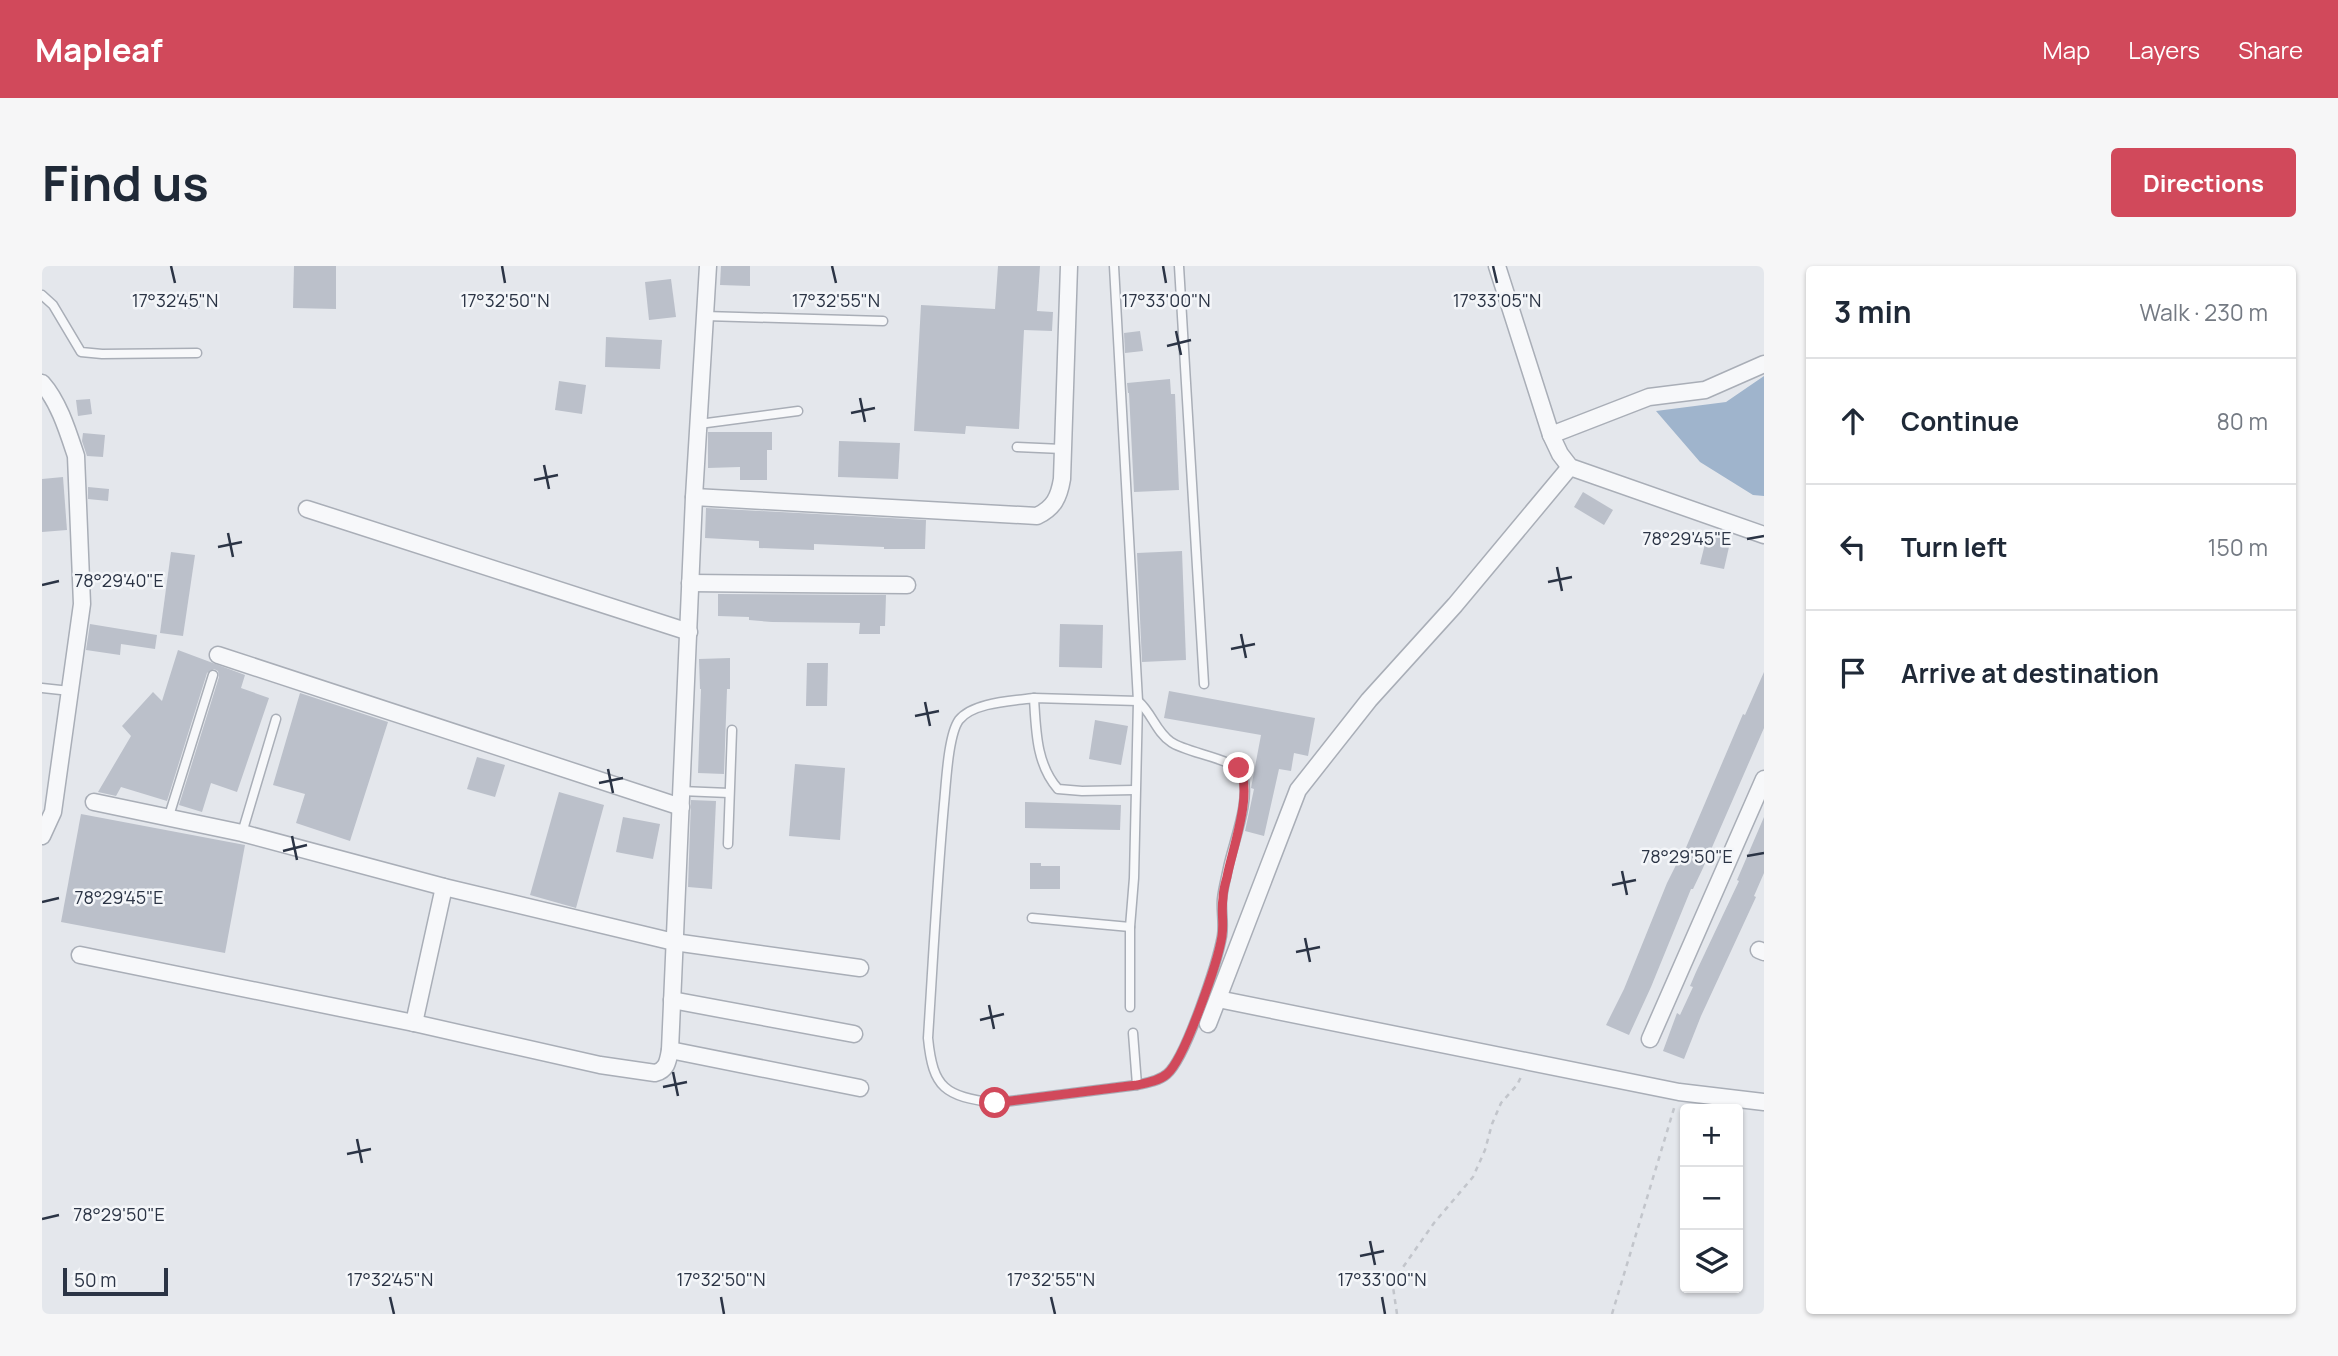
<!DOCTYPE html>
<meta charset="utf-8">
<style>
:root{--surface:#fff;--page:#f6f6f7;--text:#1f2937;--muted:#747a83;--line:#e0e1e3;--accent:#d1495b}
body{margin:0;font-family:Manrope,sans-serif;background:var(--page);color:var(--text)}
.controls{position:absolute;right:21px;bottom:21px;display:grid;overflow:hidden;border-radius:7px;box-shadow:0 2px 5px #0004}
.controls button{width:63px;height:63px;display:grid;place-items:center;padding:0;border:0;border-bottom:2px solid var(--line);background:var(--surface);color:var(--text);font:35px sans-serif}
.scale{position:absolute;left:21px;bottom:18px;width:105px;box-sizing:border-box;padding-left:7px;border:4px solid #2b3445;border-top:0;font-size:19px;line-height:24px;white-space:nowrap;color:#2b3445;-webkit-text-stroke:5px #f4f6f9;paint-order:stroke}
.stop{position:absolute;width:21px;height:21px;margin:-16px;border:5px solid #d1495b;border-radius:50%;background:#fff}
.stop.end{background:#d1495b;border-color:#fff;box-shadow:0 2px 7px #0008}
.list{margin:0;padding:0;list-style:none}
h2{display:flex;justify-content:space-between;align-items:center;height:91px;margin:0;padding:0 28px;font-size:30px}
h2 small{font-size:23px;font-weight:400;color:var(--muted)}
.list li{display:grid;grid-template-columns:46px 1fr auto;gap:21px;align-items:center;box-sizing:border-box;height:126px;padding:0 28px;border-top:2px solid var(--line)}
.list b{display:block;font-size:26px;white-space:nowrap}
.list em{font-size:23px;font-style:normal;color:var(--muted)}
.icon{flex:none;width:38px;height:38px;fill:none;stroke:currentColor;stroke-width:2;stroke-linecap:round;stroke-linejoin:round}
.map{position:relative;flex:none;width:1722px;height:1048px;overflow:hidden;border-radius:7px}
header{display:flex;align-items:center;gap:42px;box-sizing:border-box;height:98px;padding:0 35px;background:var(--accent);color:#fff}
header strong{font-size:33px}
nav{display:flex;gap:38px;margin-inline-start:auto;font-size:24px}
.intro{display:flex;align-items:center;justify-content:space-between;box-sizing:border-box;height:168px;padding:0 42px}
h1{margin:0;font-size:49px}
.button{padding:18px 32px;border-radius:7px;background:var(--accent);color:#fff;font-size:24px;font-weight:700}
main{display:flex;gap:42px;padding:0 42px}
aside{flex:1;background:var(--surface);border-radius:7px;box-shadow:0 2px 5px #0004}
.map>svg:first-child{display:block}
</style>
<header>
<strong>Mapleaf</strong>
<nav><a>Map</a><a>Layers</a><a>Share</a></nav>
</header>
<div class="intro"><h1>Find us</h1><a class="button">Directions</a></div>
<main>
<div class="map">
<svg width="1722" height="1048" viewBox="0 0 1722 1048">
<rect width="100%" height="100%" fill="#e4e7ec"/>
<!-- water -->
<path fill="#9fb4cc" d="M 1722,110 L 1722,230 L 1711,229 L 1658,196 L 1614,145 L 1684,136 Z"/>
<!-- building -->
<g fill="#bbc0ca">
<path d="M 252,0 L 294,0 L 294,43 L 251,42 Z"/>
<path d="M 679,0 L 708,0 L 708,20 L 678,19 Z"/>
<path d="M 956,0 L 998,0 L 995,45 L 1011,46 L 1010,65 L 982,64 L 977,163 L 924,160 L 923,168 L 872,165 L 879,39 L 953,43 Z"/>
<path d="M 629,13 L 634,51 L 607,54 L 603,16 Z"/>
<path d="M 145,30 L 158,30 L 158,42 L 146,43 Z"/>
<path d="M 1098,65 L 1101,85 L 1083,87 L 1082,67 Z"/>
<path d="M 564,71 L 620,74 L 618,103 L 563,101 Z"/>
<path d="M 1128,113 L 1129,128 L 1133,128 L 1137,224 L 1092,226 L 1087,127 L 1086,127 L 1085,117 Z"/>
<path d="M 517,115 L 544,119 L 540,148 L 513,144 Z"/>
<path d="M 48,133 L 50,148 L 36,150 L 34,134 Z"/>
<path d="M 666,166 L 730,166 L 730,184 L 725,184 L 725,214 L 698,214 L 698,201 L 666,202 Z"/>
<path d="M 41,167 L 63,169 L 61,191 L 45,190 L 40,175 Z"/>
<path d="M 797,175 L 858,177 L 856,213 L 796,211 Z"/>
<path d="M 21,211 L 25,264 L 0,266 L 0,213 Z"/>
<path d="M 46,221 L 67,223 L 66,235 L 46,233 Z"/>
<path d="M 1541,226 L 1571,244 L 1562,259 L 1532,241 Z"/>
<path d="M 664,242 L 884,254 L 883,283 L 842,283 L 842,281 L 772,278 L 772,284 L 745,283 L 717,282 L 717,275 L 663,272 Z"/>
<path d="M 1666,266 L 1689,272 L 1682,303 L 1658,298 Z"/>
<path d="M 1140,285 L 1144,394 L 1100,396 L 1095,287 Z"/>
<path d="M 129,286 L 153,289 L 141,370 L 118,367 Z"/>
<path d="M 676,328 L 844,329 L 843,360 L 838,360 L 838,368 L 817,368 L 818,357 L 730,356 L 707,354 L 707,351 L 676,350 Z"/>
<path d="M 48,358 L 115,369 L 113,383 L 79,378 L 78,389 L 44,384 Z"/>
<path d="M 1018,358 L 1061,359 L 1060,402 L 1017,401 Z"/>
<path d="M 136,384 L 203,409 L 199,422 L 227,432 L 195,526 L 169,517 L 160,546 L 137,539 L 177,411 L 176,405 L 172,403 L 165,407 L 125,535 L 79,521 L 74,530 L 56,526 L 89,470 L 80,460 L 111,426 L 120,435 Z"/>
<path d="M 688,392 L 688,423 L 685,423 L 682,508 L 656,507 L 659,423 L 658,423 L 657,393 Z"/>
<path d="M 765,397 L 786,397 L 785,440 L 764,440 Z"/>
<path d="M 1722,406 L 1722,462 L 1661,602 L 1651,623 L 1649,623 L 1609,721 L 1587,769 L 1564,759 L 1582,723 L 1625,617 L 1635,597 L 1637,598 L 1701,448 L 1703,449 Z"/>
<path d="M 1127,425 L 1273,452 L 1266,490 L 1252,487 L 1249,505 L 1237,503 L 1222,570 L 1203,565 L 1212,523 L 1209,522 L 1219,469 L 1122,452 Z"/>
<path d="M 258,427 L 346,456 L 308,575 L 254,557 L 263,528 L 231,519 Z"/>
<path d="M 1053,454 L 1086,460 L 1079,499 L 1047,493 Z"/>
<path d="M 435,491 L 463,499 L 453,531 L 425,523 Z"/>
<path d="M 753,498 L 803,502 L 798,574 L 747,570 Z"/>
<path d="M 517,526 L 562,539 L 534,642 L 488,629 Z"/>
<path d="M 649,534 L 674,535 L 670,623 L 646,621 Z"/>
<path d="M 983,536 L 1079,539 L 1078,564 L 983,562 Z"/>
<path d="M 39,548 L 203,579 L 183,687 L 19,656 Z"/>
<path d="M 581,551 L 618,558 L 611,593 L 574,586 Z"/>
<path d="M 1722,551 L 1722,607 L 1712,630 L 1714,631 L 1659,750 L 1642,793 L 1621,785 L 1635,747 L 1638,749 L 1651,721 L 1648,720 L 1654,706 L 1697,615 L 1695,614 Z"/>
<path d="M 988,597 L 999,597 L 999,600 L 1018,600 L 1018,623 L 988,623 Z"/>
</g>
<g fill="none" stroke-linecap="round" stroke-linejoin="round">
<defs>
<g id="service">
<path d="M 1072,0 L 1096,435 L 1092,612 L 1088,661 L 1088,741"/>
<path d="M 1137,0 L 1162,418"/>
<path d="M 0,29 L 11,39 L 39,86 L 60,88 L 155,87"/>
<path d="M 663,50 L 841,55"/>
<path d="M 657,158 L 756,145"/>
<path d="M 975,181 L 1020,183"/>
<path d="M 0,422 L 28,425"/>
<path d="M 992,432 L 1096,435 C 1110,447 1114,466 1129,476 C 1144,487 1195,493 1200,508 C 1210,532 1191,577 1186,602 C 1184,612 1181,623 1180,633 C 1179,645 1182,658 1180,670 C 1175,697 1144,792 1125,808 C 1117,815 1105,817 1095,819 L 953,837 C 903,830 891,823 886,772 C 891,694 895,616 902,538 C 904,519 906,469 917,454 C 931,436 971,435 992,432 Z"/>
<path d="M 992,432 C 994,464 994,498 1016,523 L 1040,525 L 1092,524"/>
<path d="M 639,525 L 687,527"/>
<path d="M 126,553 L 171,409"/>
<path d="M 200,567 L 234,453"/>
<path d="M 686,578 L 690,464"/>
<path d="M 990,652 L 1088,661"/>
<path d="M 1091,767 L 1095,819"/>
</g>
<g id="minor">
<path d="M 1455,0 L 1509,169 L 1518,188 L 1528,201 L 1722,269"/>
<path d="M 0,117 C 17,136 26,166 34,190 L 40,338 L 11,546 L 0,570"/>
<path d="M 1509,169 L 1607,131 L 1663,124 L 1722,98"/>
<path d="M 652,231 L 995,250 C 1012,242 1017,231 1020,213 L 1027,0"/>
<path d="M 265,243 L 647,366"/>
<path d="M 648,317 L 865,319"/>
<path d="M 176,389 L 639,541"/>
<path d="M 52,536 L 200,567 L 402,621 L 632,676 L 818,702"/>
<path d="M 1717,684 L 1722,686"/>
<path d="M 38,689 L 372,757 L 558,799 L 613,807 C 625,804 626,795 628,784 L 652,231 L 666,0"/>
<path d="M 1176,733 L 1637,826 L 1722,836"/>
<path d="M 630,734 L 812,768"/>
<path d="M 372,757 L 402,621"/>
<path d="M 1166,758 L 1256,524 L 1327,434 L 1413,339 L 1528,201"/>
<path d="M 1608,773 L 1722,513"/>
<path d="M 628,784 L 818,822"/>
</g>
</defs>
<!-- service casing -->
<use href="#service" stroke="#a9aeb7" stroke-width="11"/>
<!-- minor casing -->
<use href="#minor" stroke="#a9aeb7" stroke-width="19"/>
<!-- path -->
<g stroke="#c2c5cb" stroke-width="2.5" stroke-dasharray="5 5" stroke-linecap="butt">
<path d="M 1355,1048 L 1351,1021 L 1359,1004 L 1392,957 L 1431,911 L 1443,884 L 1450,858 L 1459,837 L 1475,819 L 1480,809"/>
<path d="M 1570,1048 L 1633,839"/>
</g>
<!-- service -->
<use href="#service" stroke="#f7f8fa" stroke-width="8"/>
<!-- minor -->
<use href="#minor" stroke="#f7f8fa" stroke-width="16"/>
</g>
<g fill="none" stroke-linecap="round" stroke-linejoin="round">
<!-- route -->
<path stroke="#d1495b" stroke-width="9" d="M 953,837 L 1095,819 C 1105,817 1117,815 1125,808 C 1143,793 1176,695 1180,670 C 1182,657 1179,645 1181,632 C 1181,625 1183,618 1185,611 C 1190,584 1212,525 1197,502"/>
</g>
<!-- ticks -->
<path fill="none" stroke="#2b3445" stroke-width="2.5" d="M 129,0 L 133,17M 460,0 L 463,17M 790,0 L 794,17M 1121,0 L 1124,17M 1451,0 L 1455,17M 1134,65 L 1139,89M 1125,80 L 1149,74M 818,132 L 823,156M 809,147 L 833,142M 502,199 L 507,223M 492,214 L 516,209M 186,267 L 191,291M 1705,273 L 1722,270M 176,281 L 200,276M 1515,301 L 1520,325M 1506,316 L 1530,311M 0,319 L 17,315M 1199,368 L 1204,392M 1189,383 L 1213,378M 883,436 L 888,460M 873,450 L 897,445M 566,503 L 571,527M 557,517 L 581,512M 250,570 L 255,594M 241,585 L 265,579M 1705,590 L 1722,587M 1580,605 L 1585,629M 1570,619 L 1594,614M 0,636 L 17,632M 1263,672 L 1268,696M 1254,686 L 1278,681M 947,739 L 952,763M 938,754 L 962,748M 631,806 L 636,830M 621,821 L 645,816M 315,873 L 320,897M 305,888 L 329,883M 0,953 L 17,949M 1328,975 L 1333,999M 1318,990 L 1342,985M 348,1031 L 352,1048M 679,1031 L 682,1048M 1009,1031 L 1013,1048M 1340,1031 L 1343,1048"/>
<g font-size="18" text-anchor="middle" fill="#2b3445" stroke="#f4f6f9" stroke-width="5" stroke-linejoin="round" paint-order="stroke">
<text x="133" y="41">17°32'45"N</text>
<text x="463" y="41">17°32'50"N</text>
<text x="794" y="41">17°32'55"N</text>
<text x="1124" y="41">17°33'00"N</text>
<text x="1455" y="41">17°33'05"N</text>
<text x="1645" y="279">78°29'45"E</text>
<text x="77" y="321">78°29'40"E</text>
<text x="1645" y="597">78°29'50"E</text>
<text x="77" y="638">78°29'45"E</text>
<text x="77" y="955">78°29'50"E</text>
<text x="348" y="1020">17°32'45"N</text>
<text x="679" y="1020">17°32'50"N</text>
<text x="1009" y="1020">17°32'55"N</text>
<text x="1340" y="1020">17°33'00"N</text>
</g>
</svg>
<div class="controls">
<button>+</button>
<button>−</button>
<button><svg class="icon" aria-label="layers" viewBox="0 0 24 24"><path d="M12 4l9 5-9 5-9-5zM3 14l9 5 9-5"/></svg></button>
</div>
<div class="scale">50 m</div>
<div class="stop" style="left:953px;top:837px"></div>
<div class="stop end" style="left:1197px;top:502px"></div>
</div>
<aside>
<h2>3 min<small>Walk · 230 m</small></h2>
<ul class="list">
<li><svg class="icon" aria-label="ahead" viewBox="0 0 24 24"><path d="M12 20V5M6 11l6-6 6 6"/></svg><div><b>Continue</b></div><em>80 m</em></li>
<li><svg class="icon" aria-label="left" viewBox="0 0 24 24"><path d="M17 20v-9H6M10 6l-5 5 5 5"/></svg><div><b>Turn left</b></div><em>150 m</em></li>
<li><svg class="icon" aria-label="arrive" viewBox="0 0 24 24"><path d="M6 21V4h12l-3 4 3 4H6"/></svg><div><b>Arrive at destination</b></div></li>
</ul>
</aside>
</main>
